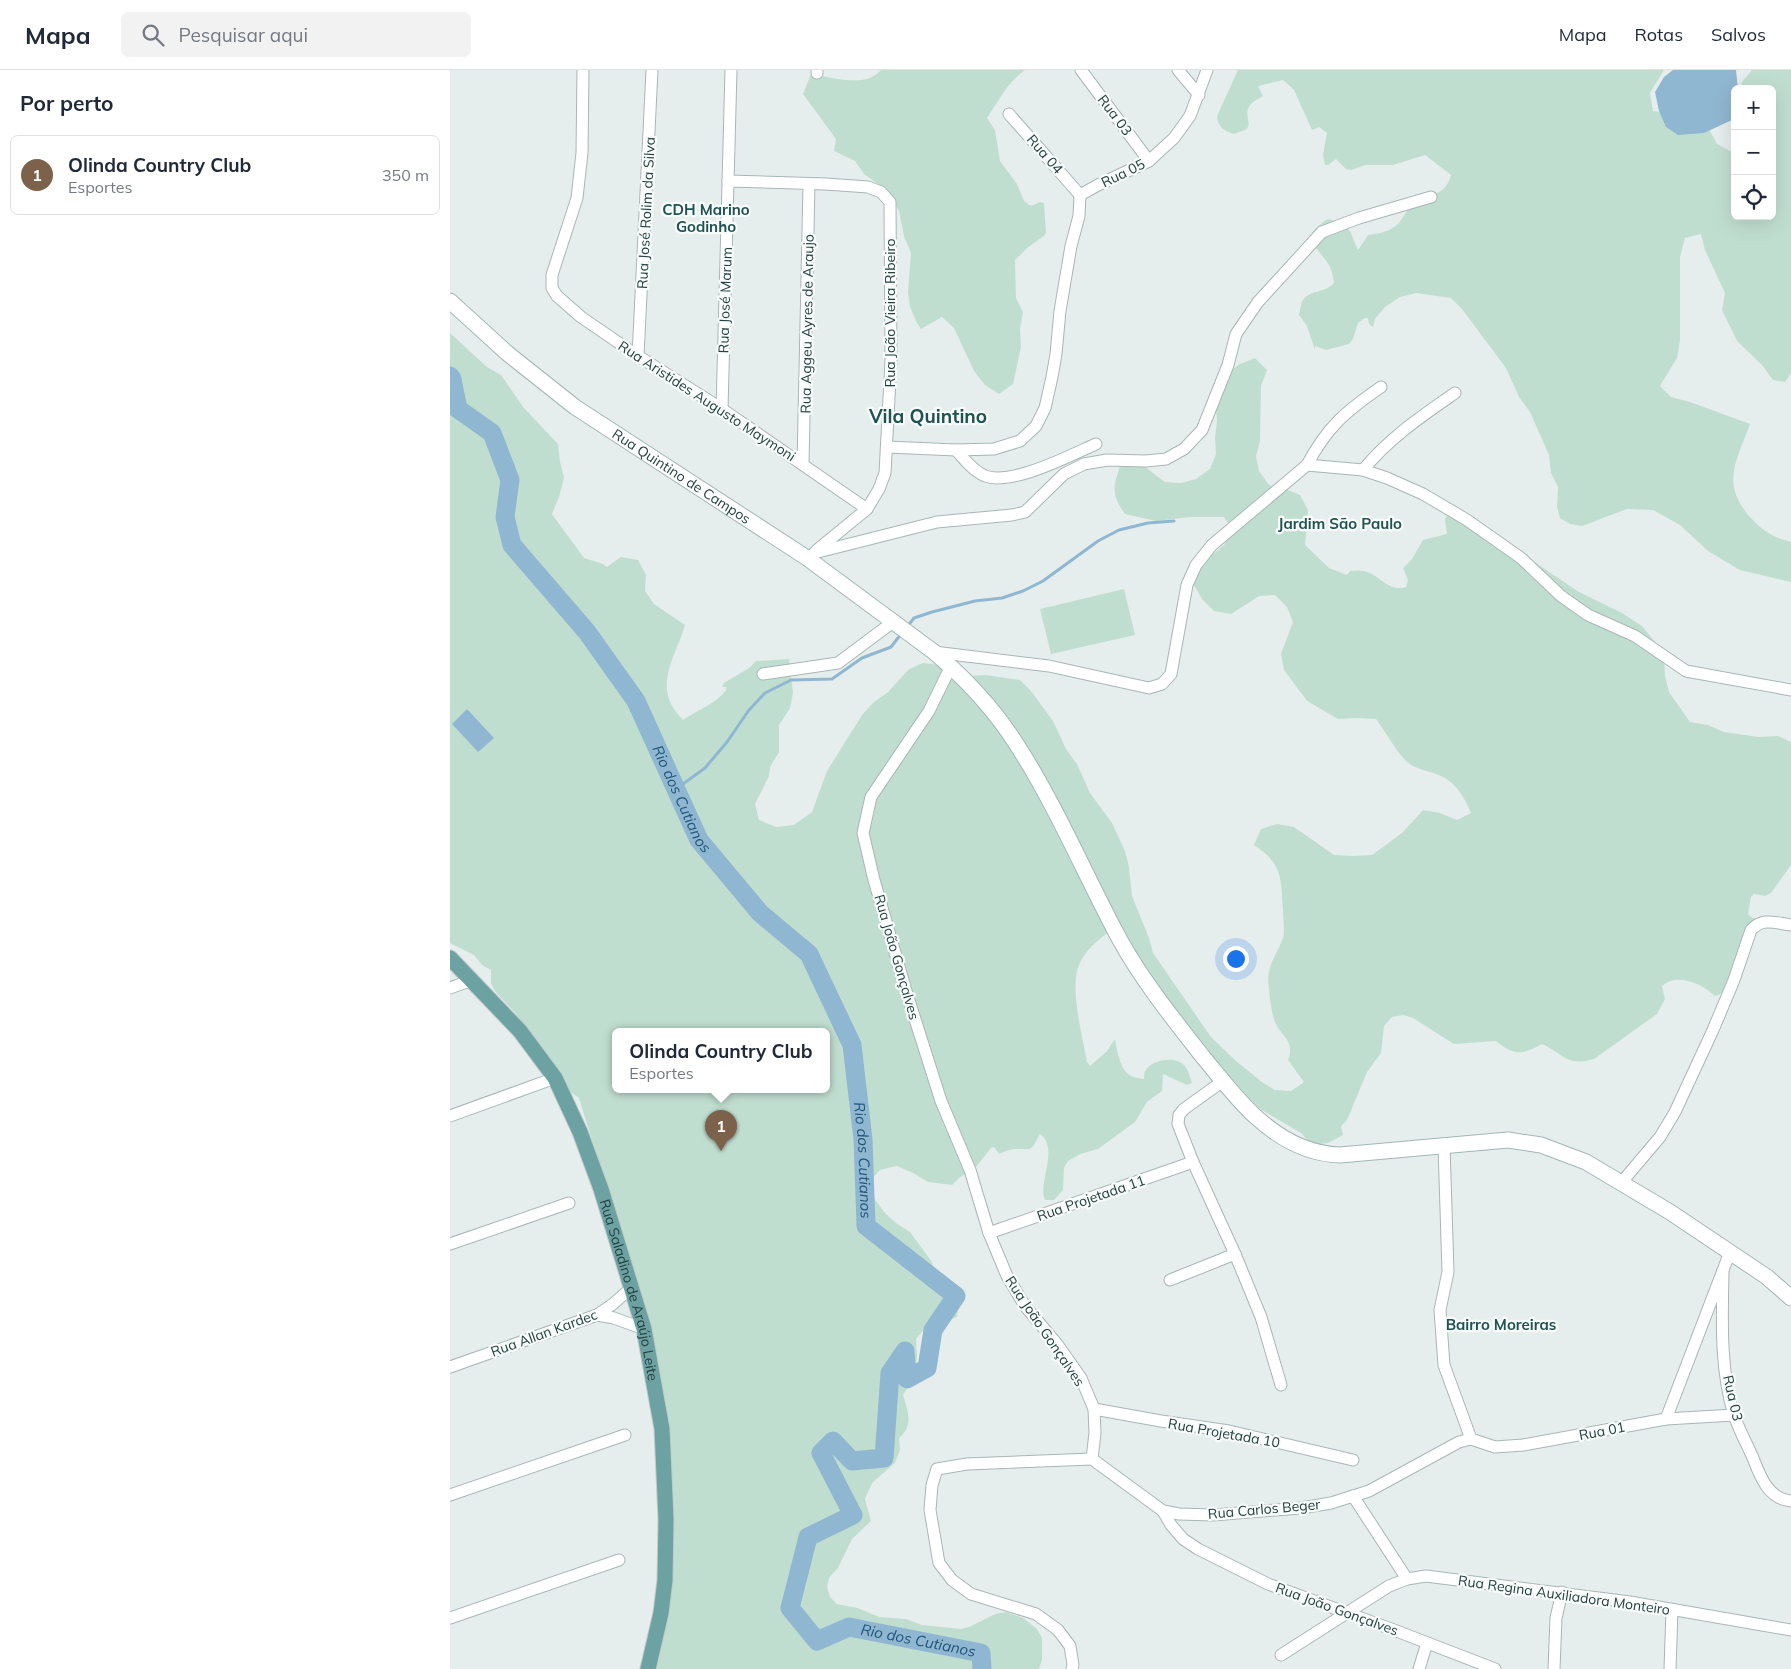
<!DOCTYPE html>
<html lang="pt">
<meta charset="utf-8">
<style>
:root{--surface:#fff;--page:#f2f2f3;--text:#1f2937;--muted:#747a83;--line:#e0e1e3;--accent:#7c624b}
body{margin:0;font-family:Mulish,sans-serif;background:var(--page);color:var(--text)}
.controls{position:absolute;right:15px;top:15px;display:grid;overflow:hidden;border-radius:8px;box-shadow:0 5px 20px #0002}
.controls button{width:45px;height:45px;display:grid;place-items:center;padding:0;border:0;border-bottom:1px solid var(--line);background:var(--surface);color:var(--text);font:25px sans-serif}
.you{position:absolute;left:785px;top:888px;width:18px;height:18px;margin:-12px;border:4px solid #fff;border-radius:50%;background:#1a73e8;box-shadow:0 0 0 8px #1a73e833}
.badge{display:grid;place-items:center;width:32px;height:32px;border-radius:50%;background:var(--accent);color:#fff;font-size:16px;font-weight:700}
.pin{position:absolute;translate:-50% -41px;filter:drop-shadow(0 1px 2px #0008)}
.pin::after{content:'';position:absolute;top:26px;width:18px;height:15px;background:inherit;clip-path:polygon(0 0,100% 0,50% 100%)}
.popup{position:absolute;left:162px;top:958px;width:218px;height:65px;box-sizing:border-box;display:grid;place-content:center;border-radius:8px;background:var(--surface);filter:drop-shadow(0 1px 4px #0005);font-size:16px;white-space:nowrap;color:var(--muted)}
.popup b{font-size:19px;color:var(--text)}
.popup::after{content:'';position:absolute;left:50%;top:100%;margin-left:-10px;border:10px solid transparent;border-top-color:var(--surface)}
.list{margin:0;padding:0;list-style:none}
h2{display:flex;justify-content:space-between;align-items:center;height:65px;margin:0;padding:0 20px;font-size:21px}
h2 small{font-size:16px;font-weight:400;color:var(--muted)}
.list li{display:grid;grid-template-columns:32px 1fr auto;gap:15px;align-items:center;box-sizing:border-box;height:80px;margin:0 10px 10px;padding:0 10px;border:1px solid var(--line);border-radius:8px}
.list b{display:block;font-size:19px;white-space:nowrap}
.list p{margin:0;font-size:16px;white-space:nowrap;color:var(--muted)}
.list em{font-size:16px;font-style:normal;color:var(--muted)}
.icon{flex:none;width:28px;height:28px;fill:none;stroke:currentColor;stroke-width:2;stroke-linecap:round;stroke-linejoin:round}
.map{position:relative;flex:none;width:1341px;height:1599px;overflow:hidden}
header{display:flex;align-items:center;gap:30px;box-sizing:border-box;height:70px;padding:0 25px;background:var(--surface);border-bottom:1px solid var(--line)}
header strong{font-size:24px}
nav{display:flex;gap:28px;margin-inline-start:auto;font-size:18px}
.search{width:350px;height:45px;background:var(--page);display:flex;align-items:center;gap:12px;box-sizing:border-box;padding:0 18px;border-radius:8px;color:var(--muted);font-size:19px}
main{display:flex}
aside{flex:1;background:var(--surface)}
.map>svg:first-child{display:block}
</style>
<header>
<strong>Mapa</strong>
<div class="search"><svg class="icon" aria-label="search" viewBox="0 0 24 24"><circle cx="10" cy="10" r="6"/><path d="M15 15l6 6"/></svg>Pesquisar aqui</div>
<nav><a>Mapa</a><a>Rotas</a><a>Salvos</a></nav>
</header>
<main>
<aside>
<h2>Por perto<small></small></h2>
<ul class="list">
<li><span class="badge">1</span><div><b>Olinda Country Club</b><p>Esportes</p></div><em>350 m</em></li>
</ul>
</aside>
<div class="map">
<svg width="1341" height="1599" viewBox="0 0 1341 1599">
<rect width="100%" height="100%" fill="#e6eeed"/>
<!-- green -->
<g fill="#c0ded0" fill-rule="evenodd">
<path d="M 431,0 L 575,0 C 556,14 550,29 537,48 L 545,60 L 550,91 L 567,114 L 574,131 L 581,136 L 590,132 L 594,133 L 596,162 L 595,165 L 576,179 L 565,190 L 566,228 L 573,242 L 570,259 L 571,277 L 563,314 L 549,324 L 535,315 L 524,301 L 504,258 L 492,247 L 471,259 L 467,253 L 460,237 L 458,222 L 461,183 L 454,166 L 449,141 L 435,119 L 414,104 L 405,91 L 384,81 L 386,69 L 353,24 L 361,4 C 382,7 415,19 431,0 Z"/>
<path d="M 788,0 L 1214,0 L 1200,23 L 1203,41 L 1219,43 L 1259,59 L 1267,74 L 1280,81 L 1285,81 L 1285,146 L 1322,146 L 1322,19 L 1293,19 L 1291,13 L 1302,0 L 1341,0 L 1341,303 L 1335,312 L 1323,310 L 1312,295 L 1287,271 L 1272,240 L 1275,223 L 1255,180 L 1251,164 L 1235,168 L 1230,187 L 1230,271 L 1227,288 L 1210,316 L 1221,327 L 1240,332 L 1300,354 C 1286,392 1270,415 1302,449 C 1314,462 1325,468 1341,472 L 1341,512 L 1290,500 L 1258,481 L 1230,455 L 1203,440 L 1177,439 L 1132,456 L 1120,454 L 1110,448 L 1107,437 L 1108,417 L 1101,403 L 1099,385 L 1080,342 L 1069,327 L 1056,298 L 1012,239 L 1001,228 L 966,223 L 950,227 L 935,237 L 925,249 L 923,257 L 919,254 L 918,248 L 915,248 L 908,253 L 903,269 L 899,274 L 876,280 L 865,276 L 865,280 L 857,256 L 849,245 C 850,240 851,233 853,230 C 861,219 878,223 884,212 C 883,207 882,201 880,197 C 867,174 846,169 878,149 C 901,155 899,159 908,180 L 918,165 C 948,161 948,155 963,131 C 981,125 996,125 1001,105 L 975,85 L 943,95 L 916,95 L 901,100 L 896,99 L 886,89 L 878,95 L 875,95 L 873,85 L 877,63 L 869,57 L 862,60 L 844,20 L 833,10 L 808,16 L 813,26 C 798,34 795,38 799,54 L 797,59 L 784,64 C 774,61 768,57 767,46 Z"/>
<path d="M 0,263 L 37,297 L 51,305 L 74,338 L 108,374 L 110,392 L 114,408 L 109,427 L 102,444 L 134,488 L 153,494 L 157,497 L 171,487 L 188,490 L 196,505 L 195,521 L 204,534 L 235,555 C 228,581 208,607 221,634 C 224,640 229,645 233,650 C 247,640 266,634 276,620 L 276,617 L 272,617 L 274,613 L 299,598 L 306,591 L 339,589 L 343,623 L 340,638 L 329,655 L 329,682 L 320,697 L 319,706 L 305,734 L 309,750 L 326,757 L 344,755 L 362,742 L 377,701 L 412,645 L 423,633 L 438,622 L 459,599 L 473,593 L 490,595 L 501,610 L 517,606 L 535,605 L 570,610 L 581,621 L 603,651 L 616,679 L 627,694 L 640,723 L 662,753 L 675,781 L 679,797 L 682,826 L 699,868 L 703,883 L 761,967 L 786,991 L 812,1012 L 825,1020 L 841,1021 L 854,1012 L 838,990 C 846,969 829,966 824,949 C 821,940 820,929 819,919 C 815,897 826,887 833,868 C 835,861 833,849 833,841 C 831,809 833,794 804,775 L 811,759 L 827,754 L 844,757 L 884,785 L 904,786 L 922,785 L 952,763 L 973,740 L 990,743 L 1007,750 L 1021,743 C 1014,727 1006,712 989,705 C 977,700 966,700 956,691 C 946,681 935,661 926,649 L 907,648 L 888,649 L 857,631 L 834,600 L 831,584 L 843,552 L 837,537 L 825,525 L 809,526 L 781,544 L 764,541 L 752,529 L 744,515 L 747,498 L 774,475 L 784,461 L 774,447 L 740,447 L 706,451 L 675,444 C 661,424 663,418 670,396 L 687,391 L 715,412 L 731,413 L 746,409 L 760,399 L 766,384 L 765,368 L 767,351 L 766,334 L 776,304 L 790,294 L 805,288 L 817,300 L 811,316 L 810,371 L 806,386 L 809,401 L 819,415 L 835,419 L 850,425 L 858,440 L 855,475 L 879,498 L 897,505 L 900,501 C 907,500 914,500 920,503 C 932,509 941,522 956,517 L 958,510 L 953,498 L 962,489 L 973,470 L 997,464 L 995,449 L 998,443 L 1053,471 L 1129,522 L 1172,543 L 1192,556 L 1210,578 L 1214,590 L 1215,606 L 1219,622 L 1240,652 L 1258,655 L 1274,662 L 1309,667 L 1328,666 L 1341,672 L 1341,795 L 1321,823 L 1315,826 L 1304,824 L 1301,827 L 1298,844 L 1301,847 L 1313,853 L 1314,858 L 1291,871 C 1287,888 1285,922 1265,926 C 1252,914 1228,902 1212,916 L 1215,929 L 1207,944 L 1144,989 C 1116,997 1114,984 1092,974 C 1072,985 1064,986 1046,971 L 1004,974 L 963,948 L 953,945 L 942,947 L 934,956 L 931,983 L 917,1002 L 897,1050 L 891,1056 L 893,1065 L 878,1073 L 862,1075 L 851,1063 L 810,1039 L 773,1005 L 660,861 C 648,870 635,880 629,895 C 619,918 633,967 637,992 L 640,996 L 657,981 L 665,969 C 667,980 670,1000 681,1006 C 685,1008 690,1008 694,1009 C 694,1006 694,1003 695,1001 C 702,989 725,986 734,995 C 738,999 740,1007 742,1013 L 737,1015 L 713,1004 L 712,1021 L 697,1032 L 685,1052 L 648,1079 L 630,1084 L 618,1091 L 614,1098 L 613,1120 L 604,1130 L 595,1130 C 587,1114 610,1078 590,1064 C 580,1082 584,1079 565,1079 C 560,1079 554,1082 549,1084 L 544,1077 L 541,1078 L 526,1097 L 509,1108 L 502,1115 L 478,1112 L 463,1103 L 447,1096 L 430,1100 L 418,1113 L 424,1128 L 435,1143 L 446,1153 L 460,1162 L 482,1192 L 486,1208 L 509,1230 L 507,1247 L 492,1253 L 476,1257 L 466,1269 L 467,1287 L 465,1306 L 453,1325 C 458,1341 464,1356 449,1368 L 450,1380 L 445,1393 L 422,1413 L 415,1429 L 421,1451 L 402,1469 L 388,1498 L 379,1508 L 377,1517 L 380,1527 L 387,1534 L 408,1538 L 429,1547 L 456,1549 L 472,1555 L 511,1559 L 519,1557 L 545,1544 L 556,1542 L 573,1548 L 587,1559 L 592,1568 L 592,1590 L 589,1599 L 205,1599 L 218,1522 L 199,1254 L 129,1028 L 120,1022 L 66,944 L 45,921 L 41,913 L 41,900 L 32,895 L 24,885 L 0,873 ZM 166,962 L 376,962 L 376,1020 L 166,1020 Z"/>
<path d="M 674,519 L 685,565 L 601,584 L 590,539 Z"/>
</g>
<!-- water -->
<g fill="#90b7d1">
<path d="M 1223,0 L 1286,0 L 1288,19 L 1285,19 L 1284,49 L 1254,63 L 1228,65 L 1216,57 L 1209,41 L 1205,22 L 1214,7 Z"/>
<path d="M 17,639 L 44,668 L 28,682 L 2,654 Z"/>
</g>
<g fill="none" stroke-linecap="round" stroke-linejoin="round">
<!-- stream -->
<g stroke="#90b7d1" stroke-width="3">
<path d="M 457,557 L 464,548 L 482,542 L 525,531 L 552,528 L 573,521 L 593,511 L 648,471 L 669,460 L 698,453 L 724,451"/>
<path d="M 224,716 L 233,714 L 255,698 L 277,672 L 299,640 L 315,623 L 341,610 L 382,609 L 412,588 L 441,577 L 451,564"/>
</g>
<!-- river -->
<path stroke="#90b7d1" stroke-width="19" id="s1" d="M 0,306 L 2,309 L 8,339 L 42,363 L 60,410 L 55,447 L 62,475 L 137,562 L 186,631 L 249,770 L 310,843 L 359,884 L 402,975 L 413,1069 L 416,1156 L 506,1226 L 483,1260 L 477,1298 L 457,1309 L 455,1281 L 440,1303 L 434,1388 L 402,1391 L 383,1371 L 371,1383 L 403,1445 L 358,1467 L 340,1538 L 367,1571 L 399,1557 L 531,1583 L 532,1599"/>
<defs>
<g id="street">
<path d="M 133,0 L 132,83 L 127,128 L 102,205 L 102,218 L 107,226 L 131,247 L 188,286 L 272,339 L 417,439"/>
<path d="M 631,0 L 699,91"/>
<path d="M 728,0 L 749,25"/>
<path d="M 367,3 L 367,0"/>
<path d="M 559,44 L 630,125"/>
<path d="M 278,111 L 376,114 L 418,117 L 431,122 L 440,132 L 441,290 L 435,403 L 429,419 L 417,439 L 367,480"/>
<path d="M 630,125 L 648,115 L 699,91 L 724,68 L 740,46 L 757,0"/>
<path d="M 188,286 L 202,0"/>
<path d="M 272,339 L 281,0"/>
<path d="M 437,377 L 506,380 L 544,379 L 570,371 L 586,356 L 595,338 L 602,307 L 606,284 L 610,241 L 621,176 L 629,146 L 630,125"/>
<path d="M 506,380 C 514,389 523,401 535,406 C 562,416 621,385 646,374"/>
<path d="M 353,394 L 359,114"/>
<path d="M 857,395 C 877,357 896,341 931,317"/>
<path d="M 913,400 C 939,368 972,346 1005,323"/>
<path d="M 364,483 L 487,452 L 562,445 L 575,442 L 614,404 L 634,394 L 657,390 L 696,391 L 716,389 L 734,379 L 752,360 L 778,295 L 786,264 L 808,232 L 872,162 L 909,148 L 981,127"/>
<path d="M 484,582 L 599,596 L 699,618 L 712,614 L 721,604 L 737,515 L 746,495 L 762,475 L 857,395 L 913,400 L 937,408 L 973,424 L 1017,450 L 1071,488 L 1111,526 L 1138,545 L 1185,566 L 1236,601 L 1341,620"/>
<path d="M 501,596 L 479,641 L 421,727 L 413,763 L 424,810 L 457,924 L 491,1031 L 520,1100 L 539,1163 L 557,1206 L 575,1236 L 607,1274 L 631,1308 L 644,1339 L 645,1363 L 642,1389"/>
<path d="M 313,604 L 388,593 L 443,552"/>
<path d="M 0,918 L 22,910"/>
<path d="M 773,1011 L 734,1039 L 729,1045 L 728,1054 L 743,1092 L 785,1184 L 811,1247 L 831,1315"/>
<path d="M 0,1046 L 105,1008"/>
<path d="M 1171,1113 L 1210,1067 L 1225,1042 L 1263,960 L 1284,910 L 1301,860 C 1313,847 1325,853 1341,855"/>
<path d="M 539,1163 L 743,1092"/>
<path d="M 0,1174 L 119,1133"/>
<path d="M 1273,1203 C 1272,1250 1270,1300 1284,1345 C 1289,1360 1297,1374 1303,1388 C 1310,1406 1318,1429 1341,1431"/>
<path d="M 720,1210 L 785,1184"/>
<path d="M 147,1245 L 164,1248 L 194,1259"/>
<path d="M 0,1297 L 147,1245 L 163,1234 L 181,1218"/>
<path d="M 644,1339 L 711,1351 L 779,1361 L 903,1390"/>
<path d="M 1216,1349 L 1280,1182"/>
<path d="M 1021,1369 L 1045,1377 L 1073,1375 L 1216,1349 L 1284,1345"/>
<path d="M 642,1389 L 713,1441 L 721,1455 L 733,1469 L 748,1479 L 818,1514 L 944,1560 L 1045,1599"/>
<path d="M 0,1425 L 175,1365"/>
<path d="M 903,1426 L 957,1509"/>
<path d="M 713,1441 L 729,1444 L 763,1445 L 851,1438 L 881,1433 L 919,1421 L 1009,1372 L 1021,1369 L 994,1295 L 990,1240 L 998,1202 L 994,1076"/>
<path d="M 0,1548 L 169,1490"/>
<path d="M 831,1585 L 939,1516 L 957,1509 L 976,1506 L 1180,1532 L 1341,1560"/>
<path d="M 622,1599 L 623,1595 L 620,1576 L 608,1560 L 586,1544 L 521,1524 L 502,1510 L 489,1493 L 480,1440 L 482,1415 L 487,1399 L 517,1394 L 642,1389"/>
<path d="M 969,1599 L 977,1573"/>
<path d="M 1104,1599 L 1106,1548 L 1112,1522"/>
<path d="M 1220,1599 L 1222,1540"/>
</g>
<g id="secondary">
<path id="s2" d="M 0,231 L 57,283 L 125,337 L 357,488 L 484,582 C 515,608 546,642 567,675 C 607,737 635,805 670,870 C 692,910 724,950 753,987 C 770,1007 786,1029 806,1047 C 829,1068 858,1084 890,1085 L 1058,1070 L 1091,1075 L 1136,1092 L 1220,1142 L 1317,1207 L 1341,1228"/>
</g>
<g id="primary">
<path id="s3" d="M 0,888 L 70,961 L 105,1008 L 130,1062 L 151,1119 L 194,1259 L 212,1359 L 216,1449 L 215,1510 L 211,1543 L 198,1599"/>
</g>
</defs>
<!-- street casing -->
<use href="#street" stroke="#a8b6b6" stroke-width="13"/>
<!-- secondary casing -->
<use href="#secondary" stroke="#a1b7b5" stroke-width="17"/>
<!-- primary casing -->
<use href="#primary" stroke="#c2caca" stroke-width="17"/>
<!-- street -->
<use href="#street" stroke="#fff" stroke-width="11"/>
<!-- secondary -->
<use href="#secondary" stroke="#fff" stroke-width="15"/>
<!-- primary -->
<use href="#primary" stroke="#6ca2a2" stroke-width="15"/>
</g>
<g text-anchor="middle" stroke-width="4.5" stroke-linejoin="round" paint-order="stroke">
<!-- street labels -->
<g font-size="14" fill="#254040" stroke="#f7fbf9">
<text transform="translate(665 45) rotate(53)" y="5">Rua 03</text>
<text transform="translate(595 84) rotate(49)" y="5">Rua 04</text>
<text transform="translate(673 103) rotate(-26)" y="5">Rua 05</text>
<text transform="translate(196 143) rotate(-87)" y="5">Rua José Rolim da Silva</text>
<text transform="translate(275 230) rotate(-88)" y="5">Rua José Marum</text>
<text transform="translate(440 243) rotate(-90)" y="5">Rua João Vieira Ribeiro</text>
<text transform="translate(357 254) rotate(-89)" y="5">Rua Aggeu Ayres de Araujo</text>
<text transform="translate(257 331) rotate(33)" y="5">Rua Aristides Augusto Maymoni</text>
<text dy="5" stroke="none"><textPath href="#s2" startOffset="291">Rua Quintino de Campos</textPath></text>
<text transform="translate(447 887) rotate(74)" y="5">Rua João Gonçalves</text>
<text transform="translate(641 1128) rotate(-19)" y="5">Rua Projetada 11</text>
<text dy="5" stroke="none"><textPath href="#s3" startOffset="385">Rua Saladino de Araújo Leite</textPath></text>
<text transform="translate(595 1261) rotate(56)" y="5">Rua João Gonçalves</text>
<text transform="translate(94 1263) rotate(-20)" y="5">Rua Allan Kardec</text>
<text transform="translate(1283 1328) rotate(77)" y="5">Rua 03</text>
<text transform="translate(1152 1361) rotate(-11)" y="5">Rua 01</text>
<text transform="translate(774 1363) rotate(10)" y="5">Rua Projetada 10</text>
<text transform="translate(814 1439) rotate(-5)" y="5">Rua Carlos Beger</text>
<text transform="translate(1114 1525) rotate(8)" y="5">Rua Regina Auxiliadora Monteiro</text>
<text transform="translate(887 1539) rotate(20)" y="5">Rua João Gonçalves</text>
</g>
<!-- neighbourhood labels -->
<g font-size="15" font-weight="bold" fill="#215252" stroke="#f7fbf9">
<text x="256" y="145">CDH Marino<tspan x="256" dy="17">Godinho</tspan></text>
<text x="890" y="459">Jardim São Paulo</text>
<text x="1051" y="1260">Bairro Moreiras</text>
</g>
<!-- water labels -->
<g font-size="15" font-style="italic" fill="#20557b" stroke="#f7fbf9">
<text dy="5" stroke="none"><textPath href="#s1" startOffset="500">Rio dos Cutianos</textPath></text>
<text dy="5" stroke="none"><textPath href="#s1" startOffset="920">Rio dos Cutianos</textPath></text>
<text dy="5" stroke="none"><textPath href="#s1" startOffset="1760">Rio dos Cutianos</textPath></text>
</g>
<!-- district labels -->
<g font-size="19" font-weight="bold" fill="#215252" stroke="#f7fbf9">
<text x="478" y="353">Vila Quintino</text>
</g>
</g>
</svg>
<div class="controls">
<button>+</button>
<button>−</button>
<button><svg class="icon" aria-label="locate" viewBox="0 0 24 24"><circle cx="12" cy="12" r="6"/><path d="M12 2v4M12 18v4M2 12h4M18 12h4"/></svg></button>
</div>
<div class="you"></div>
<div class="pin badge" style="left:271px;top:1081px">1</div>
<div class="popup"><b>Olinda Country Club</b>Esportes</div>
</div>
</main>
